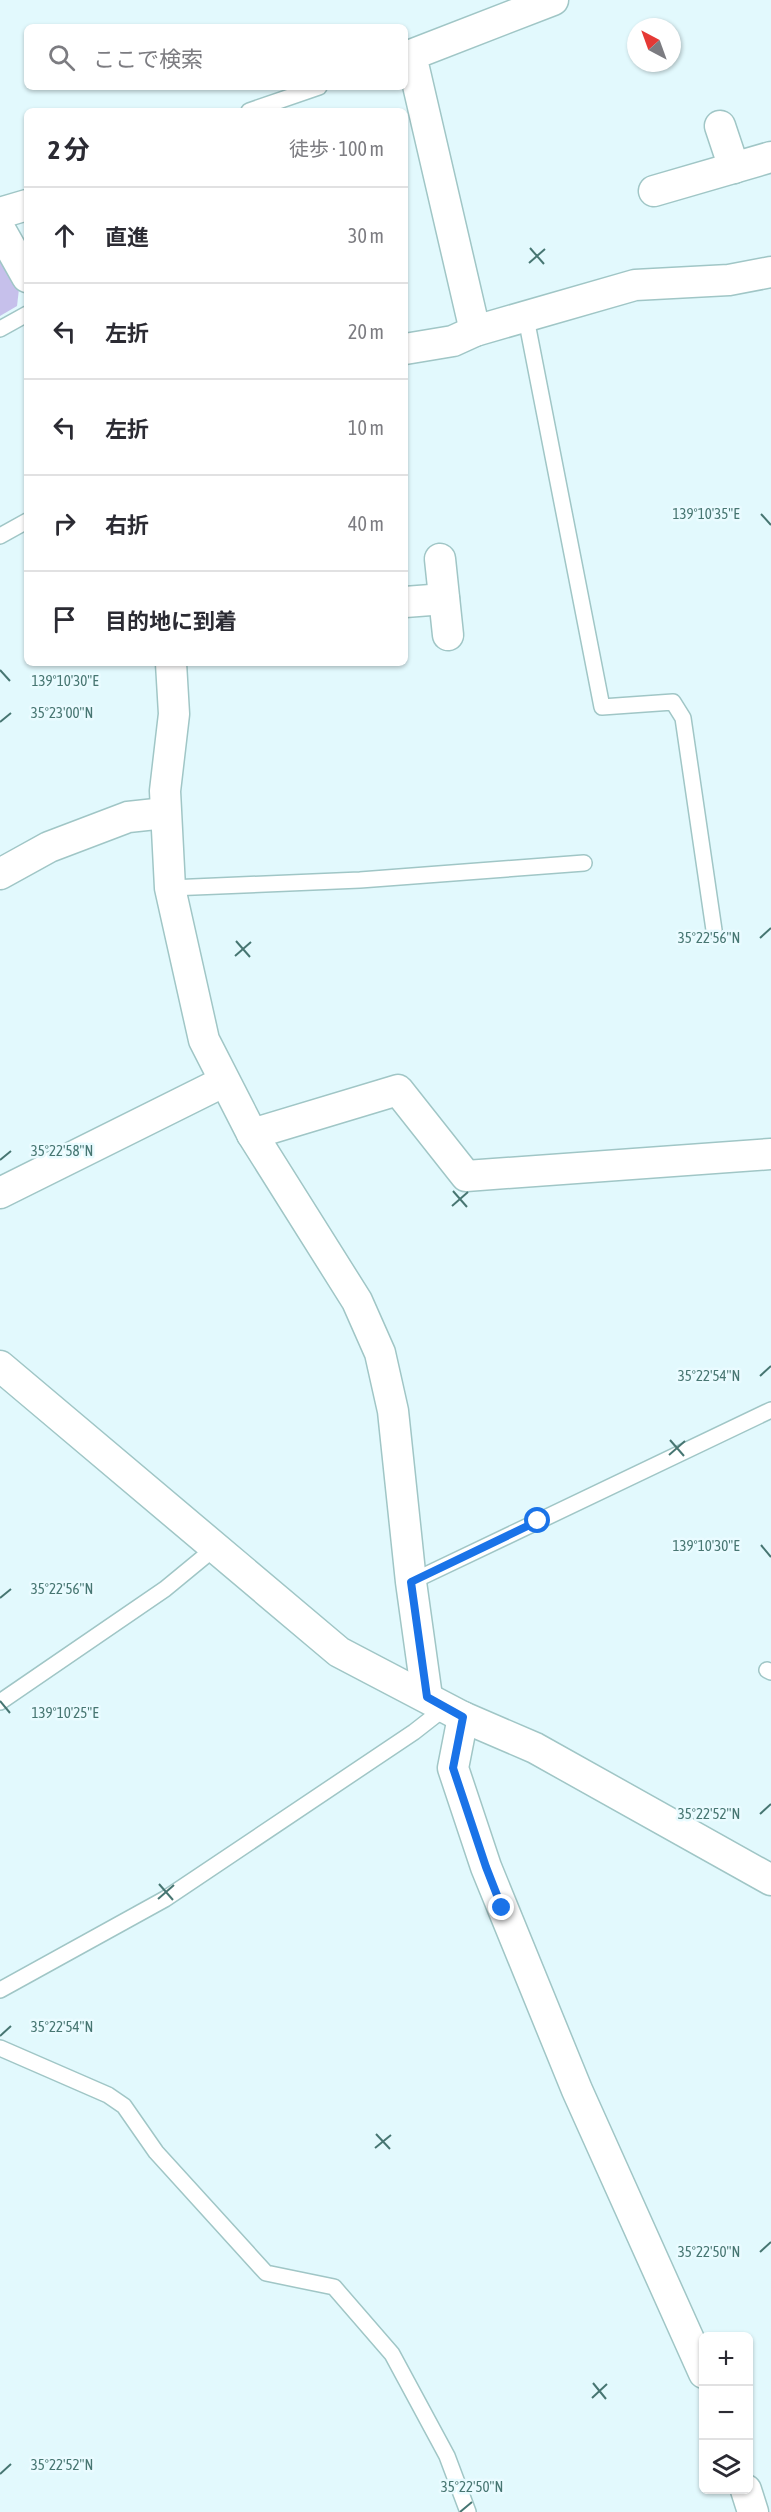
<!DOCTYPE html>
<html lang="ja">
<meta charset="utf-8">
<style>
:root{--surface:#fff;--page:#f7f7f7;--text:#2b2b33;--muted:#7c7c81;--line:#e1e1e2}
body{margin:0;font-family:"Asap Condensed","Noto Sans JP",sans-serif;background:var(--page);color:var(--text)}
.controls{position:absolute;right:18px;bottom:18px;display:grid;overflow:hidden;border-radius:9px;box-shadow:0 2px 4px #0004}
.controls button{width:54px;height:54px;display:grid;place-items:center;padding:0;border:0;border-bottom:2px solid var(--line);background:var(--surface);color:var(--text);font:30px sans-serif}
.compass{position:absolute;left:627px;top:18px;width:54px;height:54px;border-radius:50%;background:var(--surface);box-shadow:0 2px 4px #0004;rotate:319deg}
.stop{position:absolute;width:18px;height:18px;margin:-14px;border:4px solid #1a73e8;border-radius:50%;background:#fff}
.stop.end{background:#1a73e8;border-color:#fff;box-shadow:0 2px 6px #0008}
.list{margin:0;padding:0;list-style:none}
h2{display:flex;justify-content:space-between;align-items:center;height:78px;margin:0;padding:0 24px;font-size:26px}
h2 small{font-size:20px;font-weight:400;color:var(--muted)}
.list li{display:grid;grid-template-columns:39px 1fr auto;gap:18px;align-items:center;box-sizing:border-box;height:96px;padding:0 24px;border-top:2px solid var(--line)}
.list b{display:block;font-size:22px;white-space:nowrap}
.list em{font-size:20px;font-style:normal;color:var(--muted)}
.icon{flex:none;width:33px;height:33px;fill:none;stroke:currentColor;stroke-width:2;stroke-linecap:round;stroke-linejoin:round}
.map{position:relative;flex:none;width:771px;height:2512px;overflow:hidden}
.search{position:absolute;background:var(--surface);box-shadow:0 2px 4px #0004;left:24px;top:24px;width:384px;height:66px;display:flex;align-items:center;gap:15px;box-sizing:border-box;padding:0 21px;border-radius:9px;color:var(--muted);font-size:22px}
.panel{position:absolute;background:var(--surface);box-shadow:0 2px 4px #0004;left:24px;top:108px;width:384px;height:558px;border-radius:9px}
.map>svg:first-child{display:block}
</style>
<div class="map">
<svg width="771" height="2512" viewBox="0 0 771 2512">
<rect width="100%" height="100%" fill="#e2f9fd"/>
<!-- green -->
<path fill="#c6c0eb" d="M 0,261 L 19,289 L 17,306 L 0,316 Z"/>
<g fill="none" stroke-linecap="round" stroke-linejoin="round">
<defs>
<g id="lane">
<path d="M 249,111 L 319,87"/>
<path d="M 526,318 L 602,707 L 673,702 L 683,718 L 714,930"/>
<path d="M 0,329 L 27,314"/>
<path d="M 0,536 L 27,521"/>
<path d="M 170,888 L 360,880 L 584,863"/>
<path d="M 411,1582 L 771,1410"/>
<path d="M 767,1670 L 771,1672"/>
<path d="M 0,1702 L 165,1589 L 216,1547"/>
<path d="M 0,1990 L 165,1899 L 414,1732 L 446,1707"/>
<path d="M 0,2048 L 108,2095 L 124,2106 L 156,2152 L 266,2273 L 334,2287 L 392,2354 L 447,2456 L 468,2512"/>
</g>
<g id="street">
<path d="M 720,126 L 734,168"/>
<path d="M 654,191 L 771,157"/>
<path d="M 0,213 L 27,205"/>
<path d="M 0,229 L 27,277"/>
<path d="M 475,331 L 411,55 L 553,0"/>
<path d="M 405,349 L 453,341 L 475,331 L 635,285 L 729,280 L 771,272"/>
<path d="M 440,559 L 448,635"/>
<path d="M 405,602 L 444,599"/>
<path d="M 171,663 L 174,714 L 165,791 L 170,888 L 204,1040 L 252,1134 L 357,1301 L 380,1353 L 393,1411 L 411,1582 L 427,1697"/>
<path d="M 0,874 L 49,847 L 128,817 L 165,813"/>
<path d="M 252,1134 L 398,1090 L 466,1176 L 771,1154"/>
<path d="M 0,1193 L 223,1082"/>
<path d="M 0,1366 L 339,1652 L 463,1717 L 535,1748 L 771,1880"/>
<path d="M 463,1717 L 453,1768 L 486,1867 L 577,2090 L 704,2373"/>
<path d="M 746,2490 L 753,2512"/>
</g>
</defs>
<!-- lane casing -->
<use href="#lane" stroke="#a0c6c6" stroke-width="18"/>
<!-- street casing -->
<use href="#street" stroke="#a0c6c6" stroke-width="33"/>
<!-- lane -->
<use href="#lane" stroke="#fff" stroke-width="15"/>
<!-- street -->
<use href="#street" stroke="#fff" stroke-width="30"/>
</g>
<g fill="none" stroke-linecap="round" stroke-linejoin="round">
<!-- route -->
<path stroke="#1a73e8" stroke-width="8" d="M 502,1908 L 486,1867 L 453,1768 L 463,1717 L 427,1697 L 411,1582 L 538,1521"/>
</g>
<!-- ticks -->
<path fill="none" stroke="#477672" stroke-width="2" d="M 530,248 L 544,264M 529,263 L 545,249M 761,514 L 771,525M 0,670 L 10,681M 0,722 L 11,713M 760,938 L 771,928M 236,941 L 250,957M 235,956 L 251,942M 0,1160 L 11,1151M 453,1191 L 467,1207M 452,1206 L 468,1192M 760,1376 L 771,1366M 670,1440 L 684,1456M 669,1455 L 685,1441M 761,1545 L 771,1557M 0,1598 L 11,1589M 0,1701 L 10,1713M 760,1814 L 771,1804M 159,1884 L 173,1900M 158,1899 L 174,1885M 0,2036 L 11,2026M 376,2134 L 390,2149M 375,2148 L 391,2135M 760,2252 L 771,2242M 593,2383 L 606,2399M 592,2398 L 607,2384M 0,2474 L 11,2464M 460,2512 L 472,2502"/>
<g font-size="15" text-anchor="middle" fill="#477672" stroke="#e9fbff" stroke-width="5" stroke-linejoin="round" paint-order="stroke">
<text x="706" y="519">139°10'35"E</text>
<text x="65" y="686">139°10'30"E</text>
<text x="62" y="718">35°23'00"N</text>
<text x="709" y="943">35°22'56"N</text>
<text x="62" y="1156">35°22'58"N</text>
<text x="709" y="1381">35°22'54"N</text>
<text x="706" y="1551">139°10'30"E</text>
<text x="62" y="1594">35°22'56"N</text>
<text x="65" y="1718">139°10'25"E</text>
<text x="709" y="1819">35°22'52"N</text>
<text x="62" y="2032">35°22'54"N</text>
<text x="709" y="2257">35°22'50"N</text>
<text x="62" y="2470">35°22'52"N</text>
<text x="472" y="2492">35°22'50"N</text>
</g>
</svg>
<div class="controls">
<button>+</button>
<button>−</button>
<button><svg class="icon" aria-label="layers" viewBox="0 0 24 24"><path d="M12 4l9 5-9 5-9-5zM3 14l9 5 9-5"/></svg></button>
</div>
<svg class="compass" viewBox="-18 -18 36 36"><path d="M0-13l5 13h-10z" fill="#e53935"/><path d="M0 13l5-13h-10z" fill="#7c7c81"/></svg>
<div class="stop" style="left:538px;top:1521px"></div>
<div class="stop end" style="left:502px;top:1908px"></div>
<div class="search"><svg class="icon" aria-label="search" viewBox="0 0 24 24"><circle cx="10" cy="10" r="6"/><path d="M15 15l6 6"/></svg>ここで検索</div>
<section class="panel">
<h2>2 分<small>徒歩 · 100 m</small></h2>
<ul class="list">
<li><svg class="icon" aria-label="ahead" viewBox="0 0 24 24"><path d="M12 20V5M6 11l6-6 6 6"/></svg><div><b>直進</b></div><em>30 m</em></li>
<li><svg class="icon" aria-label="left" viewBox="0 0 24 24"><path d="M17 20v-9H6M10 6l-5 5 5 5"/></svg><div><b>左折</b></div><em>20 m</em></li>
<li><svg class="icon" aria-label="left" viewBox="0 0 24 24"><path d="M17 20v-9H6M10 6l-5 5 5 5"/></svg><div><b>左折</b></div><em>10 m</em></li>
<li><svg class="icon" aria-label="right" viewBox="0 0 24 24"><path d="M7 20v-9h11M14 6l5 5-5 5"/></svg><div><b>右折</b></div><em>40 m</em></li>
<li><svg class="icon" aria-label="arrive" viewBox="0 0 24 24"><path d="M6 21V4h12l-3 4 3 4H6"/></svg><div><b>目的地に到着</b></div></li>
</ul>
</section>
</div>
